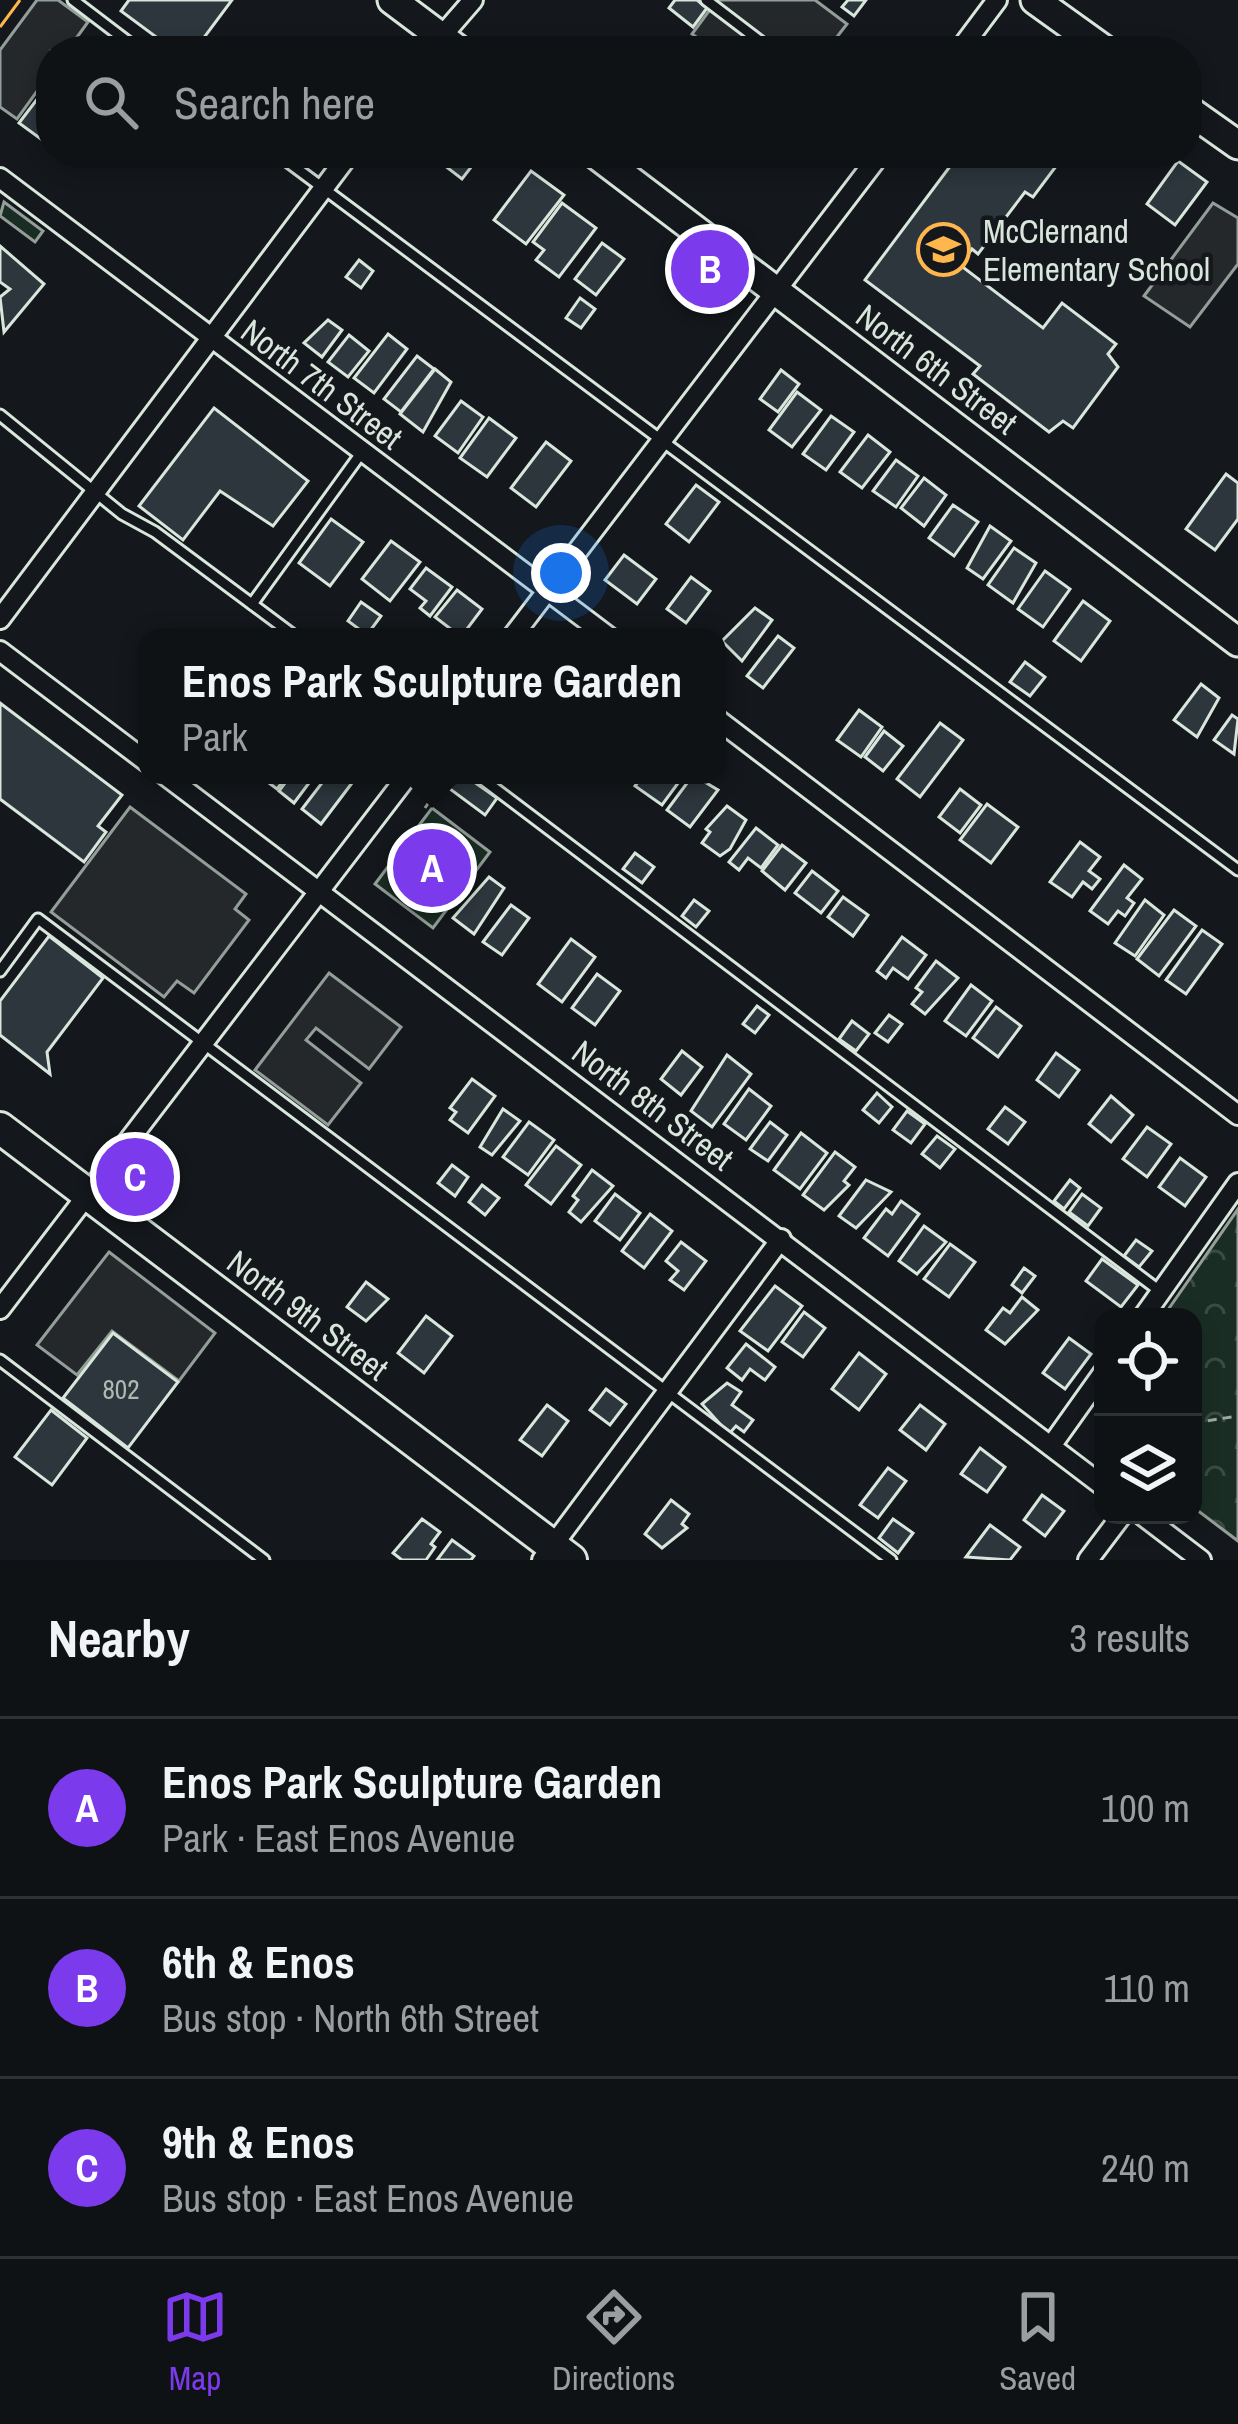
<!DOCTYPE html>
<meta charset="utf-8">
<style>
:root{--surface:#0f1215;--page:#1d2022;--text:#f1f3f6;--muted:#9b9ea0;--line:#2f3234;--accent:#7c3aed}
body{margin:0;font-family:"Archivo Narrow",sans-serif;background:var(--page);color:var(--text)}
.controls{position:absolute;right:36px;bottom:36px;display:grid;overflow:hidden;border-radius:24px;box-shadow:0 6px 18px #0003}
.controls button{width:108px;height:108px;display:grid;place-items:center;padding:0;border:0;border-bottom:3px solid var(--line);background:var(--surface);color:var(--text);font:60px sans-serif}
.you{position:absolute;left:561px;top:573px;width:42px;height:42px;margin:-30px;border:9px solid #fff;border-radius:50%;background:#1a73e8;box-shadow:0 0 0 18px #1a73e833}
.badge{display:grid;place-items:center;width:78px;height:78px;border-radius:50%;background:var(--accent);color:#fff;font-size:39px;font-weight:700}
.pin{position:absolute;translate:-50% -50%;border:6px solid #fff;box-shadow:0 3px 12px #0006}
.popup{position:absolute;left:138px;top:628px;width:588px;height:156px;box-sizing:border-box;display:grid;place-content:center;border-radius:24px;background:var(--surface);filter:drop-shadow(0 3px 9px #0005);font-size:39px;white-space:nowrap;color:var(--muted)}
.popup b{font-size:45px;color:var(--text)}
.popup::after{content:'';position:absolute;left:50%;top:100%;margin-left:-24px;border:24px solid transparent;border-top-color:var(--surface)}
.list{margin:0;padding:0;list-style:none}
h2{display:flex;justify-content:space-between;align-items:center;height:156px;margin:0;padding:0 48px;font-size:51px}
h2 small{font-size:39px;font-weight:400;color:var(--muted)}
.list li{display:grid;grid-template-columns:78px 1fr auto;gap:36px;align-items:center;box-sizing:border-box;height:180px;padding:0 48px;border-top:3px solid var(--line)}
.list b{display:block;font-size:45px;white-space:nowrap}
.list p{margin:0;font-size:39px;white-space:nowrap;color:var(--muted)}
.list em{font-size:39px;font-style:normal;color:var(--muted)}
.icon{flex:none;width:66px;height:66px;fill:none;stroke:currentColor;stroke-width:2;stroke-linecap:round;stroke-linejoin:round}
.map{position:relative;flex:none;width:1238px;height:1560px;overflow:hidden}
.search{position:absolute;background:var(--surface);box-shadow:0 6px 18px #0003;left:36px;right:36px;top:36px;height:132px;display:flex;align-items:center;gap:30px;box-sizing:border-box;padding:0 42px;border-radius:48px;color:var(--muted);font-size:45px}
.sheet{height:696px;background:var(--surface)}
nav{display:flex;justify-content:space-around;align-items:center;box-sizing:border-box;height:168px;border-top:3px solid var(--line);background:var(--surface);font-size:33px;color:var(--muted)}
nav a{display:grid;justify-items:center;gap:6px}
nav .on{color:var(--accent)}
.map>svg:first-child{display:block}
</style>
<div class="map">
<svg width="1238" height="1560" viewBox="0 0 1238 1560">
<defs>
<pattern id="park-crowns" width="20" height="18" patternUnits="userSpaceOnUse" patternTransform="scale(3)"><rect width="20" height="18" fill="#1a2d24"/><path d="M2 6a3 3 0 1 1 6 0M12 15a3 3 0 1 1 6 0" fill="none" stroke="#3b4b43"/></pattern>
</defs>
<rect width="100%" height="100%" fill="#14181c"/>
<!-- green -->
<g fill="#1a2d24" stroke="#939e99" stroke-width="3">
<path d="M 4,202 L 43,231 L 35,242 L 0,216 Z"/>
<path d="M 432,808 L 490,852 L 433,928 L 375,884 Z"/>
</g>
<!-- park -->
<path fill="url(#park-crowns)" stroke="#939e99" stroke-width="3" d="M 1238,1209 L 1238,1541 L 1193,1507 L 1193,1317 L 1163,1317 Z"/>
<!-- parking -->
<g fill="#24282b" stroke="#939e99" stroke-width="3">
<path d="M 37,0 L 58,0 L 88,22 L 67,51 L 51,51 L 51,72 L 17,119 L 0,107 L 0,50 Z"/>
<path d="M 717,0 L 815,0 L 847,24 L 826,51 L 716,51 L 692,34 Z"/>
<path d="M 1213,203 L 1238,218 L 1238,264 L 1190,327 L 1144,296 Z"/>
<path d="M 130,807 L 246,894 L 235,909 L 249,920 L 194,993 L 177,981 L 164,997 L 51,912 Z"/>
<path d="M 329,973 L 401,1027 L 369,1069 L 316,1028 L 306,1040 L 361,1083 L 328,1125 L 255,1070 Z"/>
<path d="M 109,1252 L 215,1333 L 179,1381 L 112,1331 L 77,1375 L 37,1345 Z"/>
</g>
<!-- building -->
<g fill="#2c363c" stroke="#d8e6dc" stroke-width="3">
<path d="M 129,0 L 232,0 L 194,51 L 175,51 L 121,11 Z"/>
<path d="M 675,0 L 697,0 L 707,8 L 693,27 L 669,8 Z"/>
<path d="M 848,0 L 866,0 L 854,16 L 842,7 Z"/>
<path d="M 868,38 L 885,51 L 858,51 Z"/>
<path d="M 51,81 L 51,134 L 45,142 L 19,123 Z"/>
<path d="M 447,153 L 482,153 L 462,179 L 440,162 Z"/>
<path d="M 960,153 L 1066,153 L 1033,197 L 1025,192 L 978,254 L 972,249 L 960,265 L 1043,328 L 1062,303 L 1116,344 L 1108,354 L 1118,367 L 1073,428 L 1063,421 L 1049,432 L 973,374 L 980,366 L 865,280 Z"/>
<path d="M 1178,161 L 1207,182 L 1175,225 L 1147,204 Z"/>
<path d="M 531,171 L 564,195 L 526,244 L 494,220 Z"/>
<path d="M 562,203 L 596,228 L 559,277 L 536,260 L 544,250 L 533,242 Z"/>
<path d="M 602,243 L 624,259 L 596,295 L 575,279 Z"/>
<path d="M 0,246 L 44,284 L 4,332 L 0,297 L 10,289 L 0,282 Z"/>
<path d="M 359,260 L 373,271 L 361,288 L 346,277 Z"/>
<path d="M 580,298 L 595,309 L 581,328 L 566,318 Z"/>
<path d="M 328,320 L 342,330 L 322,357 L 304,343 Z"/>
<path d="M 388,334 L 407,349 L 374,393 L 354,378 Z"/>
<path d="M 349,335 L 369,351 L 348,377 L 328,362 Z"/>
<path d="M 417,356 L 434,369 L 401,412 L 384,399 Z"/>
<path d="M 435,369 L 451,382 L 423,432 L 400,414 Z"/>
<path d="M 781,370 L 799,384 L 778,412 L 760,399 Z"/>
<path d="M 797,392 L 821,410 L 792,447 L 769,430 Z"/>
<path d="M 461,401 L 483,417 L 458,453 L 435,436 Z"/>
<path d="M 214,408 L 308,481 L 273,526 L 220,491 L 183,540 L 139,506 Z"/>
<path d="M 831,416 L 854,432 L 826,470 L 803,454 Z"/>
<path d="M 489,418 L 516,438 L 487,477 L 460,458 Z"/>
<path d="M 868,435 L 890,452 L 862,488 L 840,472 Z"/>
<path d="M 546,442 L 571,461 L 536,507 L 511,488 Z"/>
<path d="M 896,460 L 918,476 L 896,507 L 873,491 Z"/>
<path d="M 1226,474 L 1238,483 L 1238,519 L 1215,550 L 1186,529 Z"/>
<path d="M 924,478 L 946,495 L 924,526 L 901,508 Z"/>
<path d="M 696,485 L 719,502 L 689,542 L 666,524 Z"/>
<path d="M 953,505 L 978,522 L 954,556 L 929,538 Z"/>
<path d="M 331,519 L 363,542 L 330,586 L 299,563 Z"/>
<path d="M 990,526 L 1011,541 L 983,579 L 967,568 Z"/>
<path d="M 391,541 L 420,562 L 390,601 L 362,579 Z"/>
<path d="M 1014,548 L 1036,563 L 1013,603 L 988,585 Z"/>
<path d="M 624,555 L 656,579 L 637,604 L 605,580 Z"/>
<path d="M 426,568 L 452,587 L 430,616 L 420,608 L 426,601 L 410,589 Z"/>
<path d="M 1045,571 L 1070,589 L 1043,627 L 1018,609 Z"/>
<path d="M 691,577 L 710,591 L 686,623 L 667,609 Z"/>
<path d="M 457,590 L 482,609 L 461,637 L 435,617 Z"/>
<path d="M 1083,601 L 1110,621 L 1081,661 L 1054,641 Z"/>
<path d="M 361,602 L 381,616 L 367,635 L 348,621 Z"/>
<path d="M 755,608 L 772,620 L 742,661 L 722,641 Z"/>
<path d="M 778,636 L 794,648 L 763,688 L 747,676 Z"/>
<path d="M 1025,662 L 1045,677 L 1030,696 L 1010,682 Z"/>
<path d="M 1201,684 L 1219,698 L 1197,737 L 1174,720 Z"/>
<path d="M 0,703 L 122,795 L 98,826 L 106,832 L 84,862 L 0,799 Z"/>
<path d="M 859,710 L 882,727 L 861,757 L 837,740 Z"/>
<path d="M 1232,715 L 1238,719 L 1234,754 L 1214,740 Z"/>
<path d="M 940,723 L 963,740 L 920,797 L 897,779 Z"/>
<path d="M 884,731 L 903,746 L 883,771 L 865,757 Z"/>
<path d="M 258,775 L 288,775 L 277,789 Z"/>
<path d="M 291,775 L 315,775 L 294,803 L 279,791 Z"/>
<path d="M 328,775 L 340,775 L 352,783 L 321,824 L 302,809 Z"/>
<path d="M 454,775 L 464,775 L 497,798 L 485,815 L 446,786 Z"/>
<path d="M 643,775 L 684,775 L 662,805 L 635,786 Z"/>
<path d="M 693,775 L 718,790 L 690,827 L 667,810 Z"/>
<path d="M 960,789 L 981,805 L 960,833 L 939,817 Z"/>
<path d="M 987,804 L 1018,827 L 991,863 L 960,840 Z"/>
<path d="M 727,806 L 746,820 L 730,849 L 720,856 L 702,843 L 710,832 L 706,829 Z"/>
<path d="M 756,828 L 778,845 L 761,868 L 748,858 L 739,870 L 729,862 Z"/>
<path d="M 1080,842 L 1100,857 L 1089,871 L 1100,879 L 1092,889 L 1083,882 L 1072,897 L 1050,882 Z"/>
<path d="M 782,845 L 806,863 L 785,890 L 762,871 Z"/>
<path d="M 635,853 L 654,867 L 642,883 L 623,869 Z"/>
<path d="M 1124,865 L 1142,879 L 1127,898 L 1134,903 L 1125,916 L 1118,911 L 1108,924 L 1090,911 Z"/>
<path d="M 812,871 L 838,891 L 821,913 L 795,893 Z"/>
<path d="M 489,877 L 504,888 L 474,934 L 453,918 Z"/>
<path d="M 843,897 L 868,915 L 853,936 L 828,917 Z"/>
<path d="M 694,900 L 709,911 L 696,927 L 682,916 Z"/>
<path d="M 1145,900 L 1164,915 L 1135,956 L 1115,943 Z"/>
<path d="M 511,905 L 529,918 L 502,955 L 483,942 Z"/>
<path d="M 1174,910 L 1196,926 L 1159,976 L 1137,959 Z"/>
<path d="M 1202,930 L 1222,944 L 1186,994 L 1166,980 Z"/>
<path d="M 49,936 L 103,978 L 47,1052 L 50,1074 L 0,1035 L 0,1001 Z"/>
<path d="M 902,937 L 926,955 L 908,979 L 893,968 L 886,978 L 877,971 Z"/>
<path d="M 571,939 L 595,957 L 562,1002 L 538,984 Z"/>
<path d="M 936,961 L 958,978 L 925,1014 L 912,1004 L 922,992 L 916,988 Z"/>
<path d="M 597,974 L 620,991 L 595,1025 L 572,1008 Z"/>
<path d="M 971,985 L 992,1001 L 966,1036 L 945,1021 Z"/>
<path d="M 757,1006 L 769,1015 L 755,1033 L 743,1024 Z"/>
<path d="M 996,1007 L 1021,1026 L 998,1057 L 973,1038 Z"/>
<path d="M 889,1015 L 902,1024 L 888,1042 L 875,1033 Z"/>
<path d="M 852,1021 L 869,1034 L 856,1051 L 839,1039 Z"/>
<path d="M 682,1051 L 702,1067 L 681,1095 L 661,1079 Z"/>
<path d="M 1056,1053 L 1079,1070 L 1059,1097 L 1037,1080 Z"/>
<path d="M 727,1055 L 751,1074 L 712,1127 L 691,1111 Z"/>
<path d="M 472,1079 L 495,1096 L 468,1133 L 450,1120 L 456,1112 L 450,1108 Z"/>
<path d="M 749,1089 L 771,1106 L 746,1140 L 724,1124 Z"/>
<path d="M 877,1093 L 892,1107 L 879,1123 L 863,1110 Z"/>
<path d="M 1111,1096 L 1133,1115 L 1111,1142 L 1089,1124 Z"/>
<path d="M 1005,1107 L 1025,1122 L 1008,1144 L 988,1129 Z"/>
<path d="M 503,1109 L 520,1121 L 492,1155 L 480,1147 Z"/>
<path d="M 907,1111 L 925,1124 L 911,1143 L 893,1130 Z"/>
<path d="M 529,1122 L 554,1140 L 528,1175 L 503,1157 Z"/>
<path d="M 770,1122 L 787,1135 L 768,1161 L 750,1149 Z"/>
<path d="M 1147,1127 L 1171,1144 L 1147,1177 L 1123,1159 Z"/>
<path d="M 801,1133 L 827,1153 L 800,1189 L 774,1170 Z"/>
<path d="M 937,1136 L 955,1149 L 940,1168 L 922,1154 Z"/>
<path d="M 556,1146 L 581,1165 L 551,1204 L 526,1185 Z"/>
<path d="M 835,1152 L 855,1167 L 844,1181 L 849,1185 L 824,1210 L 803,1195 Z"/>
<path d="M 1180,1158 L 1206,1177 L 1185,1206 L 1159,1187 Z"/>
<path d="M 452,1165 L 468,1177 L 455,1196 L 438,1183 Z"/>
<path d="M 592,1170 L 613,1186 L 581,1222 L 569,1212 L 578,1200 L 573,1196 Z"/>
<path d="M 866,1180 L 891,1192 L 856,1228 L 839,1216 Z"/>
<path d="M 1070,1180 L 1080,1188 L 1064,1209 L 1054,1201 Z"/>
<path d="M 482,1185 L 499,1198 L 485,1215 L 469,1202 Z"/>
<path d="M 615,1194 L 640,1213 L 620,1240 L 595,1221 Z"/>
<path d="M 1082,1194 L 1101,1208 L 1088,1226 L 1069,1212 Z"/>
<path d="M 901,1201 L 919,1214 L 888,1256 L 864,1238 L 886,1209 L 892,1214 Z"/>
<path d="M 650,1214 L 672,1231 L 644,1268 L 622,1251 Z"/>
<path d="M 924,1226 L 946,1242 L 917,1274 L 899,1261 Z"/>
<path d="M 1136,1240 L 1152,1251 L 1139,1267 L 1124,1256 Z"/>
<path d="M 681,1242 L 706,1261 L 684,1290 L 670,1280 L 678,1271 L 666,1261 Z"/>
<path d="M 950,1244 L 975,1262 L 949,1297 L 924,1279 Z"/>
<path d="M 1102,1259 L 1138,1285 L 1121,1307 L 1086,1281 Z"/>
<path d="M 1024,1268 L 1035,1276 L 1022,1293 L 1012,1285 Z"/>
<path d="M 366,1282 L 388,1299 L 366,1321 L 347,1307 Z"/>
<path d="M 775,1286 L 802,1306 L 768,1351 L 740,1331 Z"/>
<path d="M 1022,1297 L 1038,1310 L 1005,1344 L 986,1330 L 1003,1308 L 1010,1313 Z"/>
<path d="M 804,1312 L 825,1328 L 803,1357 L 782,1342 Z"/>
<path d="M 426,1316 L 452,1336 L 424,1373 L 398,1353 Z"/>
<path d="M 113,1333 L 178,1382 L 128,1448 L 63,1398 Z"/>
<path d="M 1069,1338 L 1091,1354 L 1065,1389 L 1043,1373 Z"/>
<path d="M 746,1344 L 775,1367 L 765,1380 L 750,1369 L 742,1380 L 727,1368 Z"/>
<path d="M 859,1353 L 886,1374 L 859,1410 L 832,1389 Z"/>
<path d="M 727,1383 L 741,1392 L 732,1405 L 753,1420 L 744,1432 L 736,1426 L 729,1434 L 702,1404 Z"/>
<path d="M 606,1389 L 626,1404 L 610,1425 L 590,1410 Z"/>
<path d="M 547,1405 L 568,1421 L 542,1456 L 520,1440 Z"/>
<path d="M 920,1405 L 945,1424 L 926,1450 L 900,1430 Z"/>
<path d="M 51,1410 L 87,1438 L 52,1485 L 15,1457 Z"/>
<path d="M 980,1448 L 1005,1467 L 987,1492 L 961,1474 Z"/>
<path d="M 888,1468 L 906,1481 L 878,1518 L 860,1505 Z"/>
<path d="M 1042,1495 L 1064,1511 L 1045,1536 L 1024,1520 Z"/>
<path d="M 671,1500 L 689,1514 L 682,1524 L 687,1528 L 662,1548 L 645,1534 Z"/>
<path d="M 422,1519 L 440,1532 L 431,1544 L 435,1547 L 426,1560 L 402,1560 L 393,1553 Z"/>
<path d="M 893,1519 L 913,1533 L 898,1553 L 879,1538 Z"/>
<path d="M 990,1525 L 1020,1547 L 1010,1560 L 966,1557 Z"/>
<path d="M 452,1540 L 474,1556 L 471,1560 L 437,1560 Z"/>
</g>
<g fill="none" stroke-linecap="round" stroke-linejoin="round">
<defs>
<g id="service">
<path d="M 73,0 L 140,51"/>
<path d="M 706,0 L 773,51"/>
<path d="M 276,153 L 1238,870"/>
<path d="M 0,415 L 122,514 L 155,532 L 296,637"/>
<path d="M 252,604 L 362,452"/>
<path d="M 477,775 L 1161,1292"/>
<path d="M 0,971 L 38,919 L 891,1560"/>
<path d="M 0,1360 L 264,1560"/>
</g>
<g id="minor">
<path d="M 429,51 L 473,0"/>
<path d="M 959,51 L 997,0"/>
<path d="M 0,178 L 609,637"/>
<path d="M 0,619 L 350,153"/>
<path d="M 512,637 L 881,153"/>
<path d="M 0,651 L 147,762"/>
<path d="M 717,719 L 1238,1115"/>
<path d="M 165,775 L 1103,1486"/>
<path d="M 0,1309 L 408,775"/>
<path d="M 1143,1317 L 1238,1183"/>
<path d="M 1051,1446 L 1103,1373"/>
<path d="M 1142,1515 L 1201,1560"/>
<path d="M 542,1560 L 781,1239"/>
<path d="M 1088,1560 L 1122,1515"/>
</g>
<g id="secondary">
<path d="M 392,0 L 460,51"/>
<path d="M 1035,0 L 1106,51"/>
<path d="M 1187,109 L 1238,145"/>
<path d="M 594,153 L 1238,642"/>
</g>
<path id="primary" d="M 0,1128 L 571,1560"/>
</defs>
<!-- service casing -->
<use href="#service" stroke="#d8e6dc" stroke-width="15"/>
<!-- minor casing -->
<use href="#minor" stroke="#d8e6dc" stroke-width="24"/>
<!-- secondary casing -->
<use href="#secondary" stroke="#d8e6dc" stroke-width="33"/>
<!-- primary casing -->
<use href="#primary" stroke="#d8e6dc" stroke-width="36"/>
<!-- path -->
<g stroke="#9da8a2" stroke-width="3" stroke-dasharray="9 6" stroke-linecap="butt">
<path d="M 431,785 L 444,775"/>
<path d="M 425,808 L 448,775"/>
<path d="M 1193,1423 L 1238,1416"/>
</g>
<!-- service -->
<use href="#service" stroke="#14181c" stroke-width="9"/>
<!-- minor -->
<use href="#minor" stroke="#14181c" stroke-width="18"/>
<!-- secondary -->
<use href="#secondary" stroke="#14181c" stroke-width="27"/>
<!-- primary -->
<use href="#primary" stroke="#14181c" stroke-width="30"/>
<!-- power -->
<path stroke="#ffb74d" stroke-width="3" stroke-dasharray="42 9 6 9" stroke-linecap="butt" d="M 0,27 L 20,0"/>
</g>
<!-- icons -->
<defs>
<symbol id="school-ring" viewBox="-11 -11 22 22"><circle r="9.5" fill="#14181c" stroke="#ffb74d" stroke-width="1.5"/><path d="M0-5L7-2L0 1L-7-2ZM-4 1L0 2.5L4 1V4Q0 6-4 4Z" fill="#ffb74d"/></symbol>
</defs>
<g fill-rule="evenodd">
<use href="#school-ring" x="914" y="220" width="59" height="59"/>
</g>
<g text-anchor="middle" stroke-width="9" stroke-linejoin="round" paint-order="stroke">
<!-- number labels -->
<g font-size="27" fill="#adbab4">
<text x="121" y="1399">802</text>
</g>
<!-- poi labels -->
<g font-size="33" fill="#d8e6dc" stroke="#14181c" text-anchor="start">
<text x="983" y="243">McClernand<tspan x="983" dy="38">Elementary School</tspan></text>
</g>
<!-- street labels -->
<g font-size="33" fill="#d8e6dc" stroke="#14181c">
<text transform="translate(937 369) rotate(37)" y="12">North 6th Street</text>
<text transform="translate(322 384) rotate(37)" y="12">North 7th Street</text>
<text transform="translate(653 1105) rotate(37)" y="12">North 8th Street</text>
<text transform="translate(308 1315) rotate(37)" y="12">North 9th Street</text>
</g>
</g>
</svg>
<div class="controls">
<button><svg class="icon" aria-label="locate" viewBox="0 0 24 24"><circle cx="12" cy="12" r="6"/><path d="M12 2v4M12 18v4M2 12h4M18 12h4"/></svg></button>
<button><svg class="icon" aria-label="layers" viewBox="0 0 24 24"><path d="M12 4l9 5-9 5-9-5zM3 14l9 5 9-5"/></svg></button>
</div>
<div class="you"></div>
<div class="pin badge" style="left:432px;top:868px">A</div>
<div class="popup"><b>Enos Park Sculpture Garden</b>Park</div>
<div class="pin badge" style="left:710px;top:269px">B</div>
<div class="pin badge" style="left:135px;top:1177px">C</div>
<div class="search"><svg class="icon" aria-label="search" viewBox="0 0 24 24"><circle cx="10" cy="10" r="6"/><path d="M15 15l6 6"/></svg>Search here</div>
</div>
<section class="sheet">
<h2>Nearby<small>3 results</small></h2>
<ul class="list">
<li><span class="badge">A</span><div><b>Enos Park Sculpture Garden</b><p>Park · East Enos Avenue</p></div><em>100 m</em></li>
<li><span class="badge">B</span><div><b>6th &amp; Enos</b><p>Bus stop · North 6th Street</p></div><em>110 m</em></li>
<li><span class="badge">C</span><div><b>9th &amp; Enos</b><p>Bus stop · East Enos Avenue</p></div><em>240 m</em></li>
</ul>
</section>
<nav>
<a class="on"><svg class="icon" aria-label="map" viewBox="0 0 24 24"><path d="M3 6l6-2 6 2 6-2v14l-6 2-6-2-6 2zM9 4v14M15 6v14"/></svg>Map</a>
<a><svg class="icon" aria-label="directions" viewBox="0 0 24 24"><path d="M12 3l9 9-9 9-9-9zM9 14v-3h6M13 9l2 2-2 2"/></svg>Directions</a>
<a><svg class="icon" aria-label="saved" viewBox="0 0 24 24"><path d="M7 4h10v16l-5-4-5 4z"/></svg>Saved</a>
</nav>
